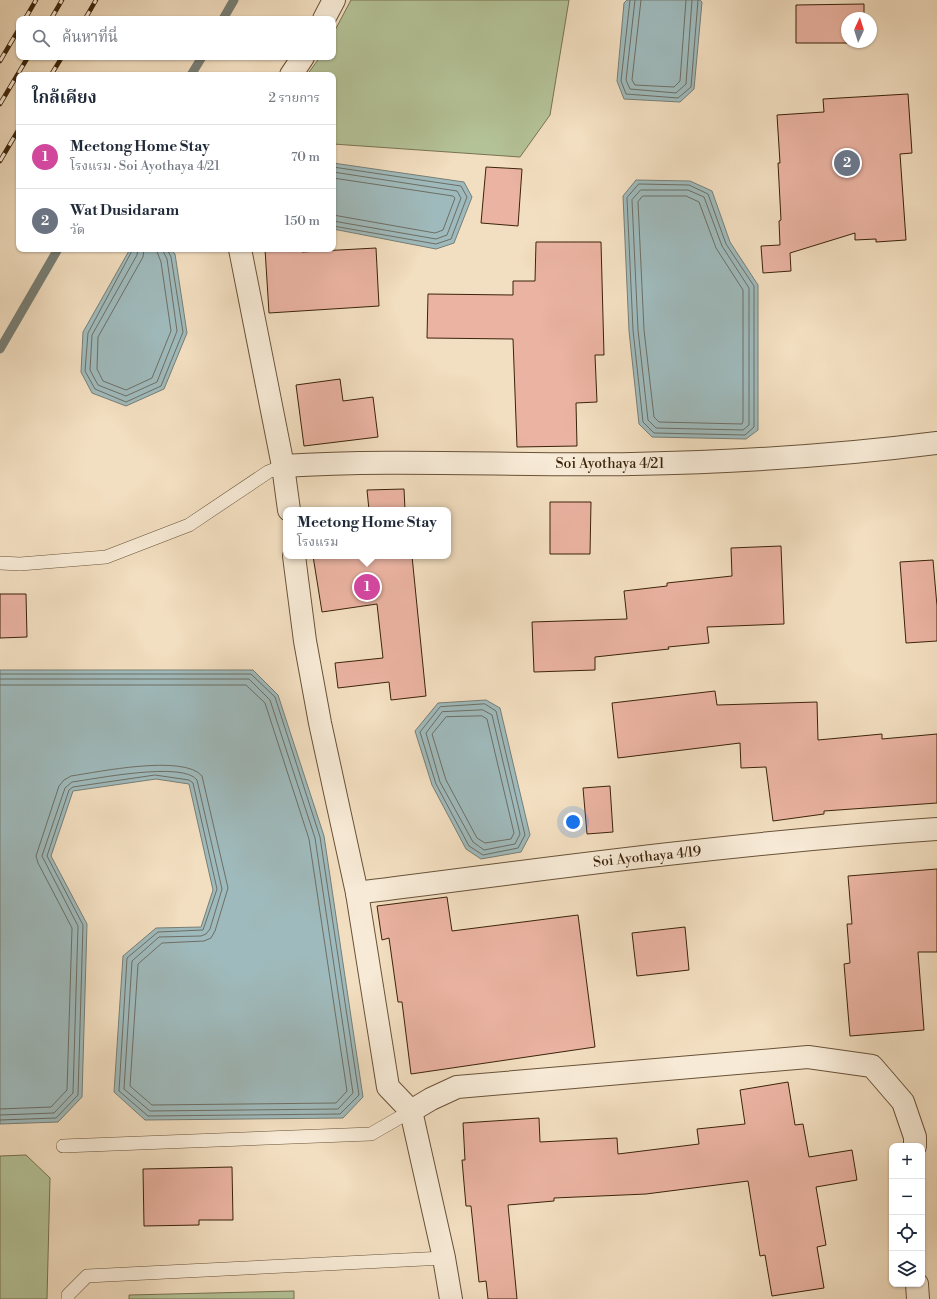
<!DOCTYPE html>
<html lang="th">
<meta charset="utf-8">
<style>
:root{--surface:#fff;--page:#f6f6f7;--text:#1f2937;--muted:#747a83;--line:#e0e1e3;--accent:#d93025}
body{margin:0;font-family:"Libre Bodoni","Noto Serif Thai",serif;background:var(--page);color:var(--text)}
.controls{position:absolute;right:12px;bottom:12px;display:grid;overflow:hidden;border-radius:8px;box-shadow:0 1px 3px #0004}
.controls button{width:36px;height:36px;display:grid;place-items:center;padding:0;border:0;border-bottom:1px solid var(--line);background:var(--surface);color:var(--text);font:20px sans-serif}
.compass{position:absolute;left:841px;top:12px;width:36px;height:36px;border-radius:50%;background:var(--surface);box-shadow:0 1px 3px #0004;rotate:4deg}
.you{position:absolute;left:573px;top:822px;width:14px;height:14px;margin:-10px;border:3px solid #fff;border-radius:50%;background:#1a73e8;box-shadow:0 0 0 6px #1a73e833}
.badge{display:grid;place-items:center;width:26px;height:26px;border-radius:50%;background:var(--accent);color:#fff;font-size:13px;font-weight:700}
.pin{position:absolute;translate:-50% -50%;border:2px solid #fff;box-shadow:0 1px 4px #0006}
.popup{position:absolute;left:283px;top:507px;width:168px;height:52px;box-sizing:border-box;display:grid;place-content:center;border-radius:8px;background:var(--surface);filter:drop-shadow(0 1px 3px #0005);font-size:13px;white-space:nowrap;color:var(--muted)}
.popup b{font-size:15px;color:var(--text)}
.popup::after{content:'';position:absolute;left:50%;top:100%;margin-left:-8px;border:8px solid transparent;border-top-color:var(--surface)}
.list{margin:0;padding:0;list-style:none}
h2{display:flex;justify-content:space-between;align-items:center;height:52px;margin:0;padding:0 16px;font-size:17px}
h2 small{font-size:13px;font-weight:400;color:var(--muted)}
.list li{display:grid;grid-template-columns:26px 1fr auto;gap:12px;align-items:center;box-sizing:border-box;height:64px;padding:0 16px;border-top:1px solid var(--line)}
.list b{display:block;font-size:15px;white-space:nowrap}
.list p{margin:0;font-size:13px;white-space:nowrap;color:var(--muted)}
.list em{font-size:13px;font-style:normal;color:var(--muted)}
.icon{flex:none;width:22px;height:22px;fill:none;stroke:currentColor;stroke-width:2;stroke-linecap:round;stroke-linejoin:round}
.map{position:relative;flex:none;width:937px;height:1299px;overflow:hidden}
.search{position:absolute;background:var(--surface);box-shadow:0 1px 3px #0004;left:16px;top:16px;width:320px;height:44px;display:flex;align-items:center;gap:10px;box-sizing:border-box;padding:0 14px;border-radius:8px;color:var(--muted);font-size:15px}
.panel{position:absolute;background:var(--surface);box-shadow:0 1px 3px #0004;left:16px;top:72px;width:320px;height:180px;border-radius:8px}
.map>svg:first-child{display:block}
</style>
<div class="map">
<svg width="937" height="1299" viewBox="0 0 937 1299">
<rect width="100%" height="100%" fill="#f2dec0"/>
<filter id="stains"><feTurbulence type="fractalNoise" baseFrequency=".005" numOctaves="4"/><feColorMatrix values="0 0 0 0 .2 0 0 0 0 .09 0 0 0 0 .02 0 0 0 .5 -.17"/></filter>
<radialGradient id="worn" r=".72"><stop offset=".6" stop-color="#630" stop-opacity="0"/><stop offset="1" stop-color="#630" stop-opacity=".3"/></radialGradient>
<!-- green -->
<g fill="#b4c297" stroke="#787251">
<path d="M 351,0 L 569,0 L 550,115 L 520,157 L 333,144 L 333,75 L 307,75 L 320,57 L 333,57 L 333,34 Z"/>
<path d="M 26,1155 L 50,1178 L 47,1299 L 0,1299 L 0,1156 Z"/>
<path d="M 294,1291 L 294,1299 L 129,1299 L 129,1295 Z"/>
</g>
<!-- water -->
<g fill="#9fbabc" stroke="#777e75">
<path d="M 627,0 L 700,0 L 702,2 L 694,89 L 680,102 L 624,99 L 617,81 L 624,3 Z"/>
<path d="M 333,163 L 464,182 L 472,197 L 454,243 L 436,249 L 333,229 Z"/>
<path d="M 636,180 L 690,181 L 712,191 L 730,242 L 758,285 L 758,430 L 746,439 L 652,437 L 639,424 L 629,331 L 623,196 Z"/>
<path d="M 130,249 L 170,249 L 175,254 L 187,333 L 164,389 L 126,406 L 92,393 L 81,372 L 83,332 Z"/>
<path d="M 0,670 L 253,670 L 278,695 L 324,836 L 363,1097 L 343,1118 L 145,1120 L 114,1092 L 123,956 L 156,928 L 201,927 L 213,890 L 189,784 L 156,779 L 73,791 L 51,856 L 87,924 L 82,1097 L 58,1122 L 0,1124 Z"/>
<path d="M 486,700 L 500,708 L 530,835 L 521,852 L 481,859 L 466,849 L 432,785 L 415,731 L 438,703 Z"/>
</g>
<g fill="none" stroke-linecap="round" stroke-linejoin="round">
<!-- shore -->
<g stroke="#6d6e64" stroke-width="1">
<path d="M 630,0 L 621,81 L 626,94 L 678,98 L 691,87 L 698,0"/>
<path d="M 635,0 L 626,80 L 630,89 L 676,93 L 686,84 L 692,0"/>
<path d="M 641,0 L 632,80 L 635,85 L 674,87 L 680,81 L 686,0"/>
<path d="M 333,167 L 461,186 L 467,197 L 451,239 L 436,244 L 333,226"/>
<path d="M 333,172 L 457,191 L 461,198 L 447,235 L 436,239 L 333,221"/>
<path d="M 333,178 L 453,196 L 455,198 L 443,230 L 435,233 L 333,215"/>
<path d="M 639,184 L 689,185 L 708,194 L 726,244 L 754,286 L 754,427 L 745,435 L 654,433 L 643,422 L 633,330 L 627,198 Z"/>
<path d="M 641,190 L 688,190 L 704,197 L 722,246 L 749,288 L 749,425 L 743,430 L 656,428 L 648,420 L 638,330 L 632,200 Z"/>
<path d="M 643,196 L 686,196 L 699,202 L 716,248 L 743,290 L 743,421 L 742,424 L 659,422 L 654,417 L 644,330 L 638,202 Z"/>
<path d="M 133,249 L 88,333 L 85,371 L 95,389 L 126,402 L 161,386 L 183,332 L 171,257 L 167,249"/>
<path d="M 138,249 L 137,255 L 92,335 L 90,370 L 98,385 L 126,396 L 157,382 L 177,331 L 167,259 L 162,249"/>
<path d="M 144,249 L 143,257 L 98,337 L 97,369 L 103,381 L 126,390 L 152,378 L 171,331 L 161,262 L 156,249"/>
<path d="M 0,674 L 251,674 L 275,697 L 320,837 L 359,1095 L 340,1114 L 148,1116 L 119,1091 L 127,958 L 158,932 L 203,930 L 217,889 L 193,783 L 189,780 L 155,775 L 73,787 L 69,790 L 47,856 L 83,925 L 78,1095 L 56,1118 L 0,1120"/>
<path d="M 0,679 L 249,679 L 270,700 L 315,838 L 353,1093 L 338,1109 L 150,1111 L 124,1089 L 132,961 L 159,937 L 201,936 L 206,934 L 210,929 L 222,889 L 197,780 C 183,761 95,779 72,782 L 65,788 L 42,856 L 78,926 L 73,1093 L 54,1113 L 0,1115"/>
<path d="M 0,685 L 246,685 L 265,703 L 309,839 L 347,1091 L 336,1103 L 152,1105 L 130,1086 L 138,964 L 162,943 L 204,941 L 211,938 L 215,931 L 228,888 L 202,776 C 184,754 98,772 71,776 L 64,780 L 59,786 L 36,856 L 38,863 L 72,928 L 67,1090 L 51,1107 L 0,1109"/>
<path d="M 485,704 L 496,711 L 525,835 L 518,848 L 483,855 L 469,846 L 436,784 L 420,732 L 440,707 Z"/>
<path d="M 483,710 L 492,715 L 520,834 L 515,844 L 484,850 L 473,842 L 440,782 L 426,733 L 442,712 Z"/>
<path d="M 482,716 L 487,719 L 514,833 L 511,839 L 485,843 L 477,838 L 446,780 L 432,734 L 446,717 Z"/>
</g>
<!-- stream -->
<g stroke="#777e75" stroke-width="9">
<path d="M 223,19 L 234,0"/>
<path d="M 191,75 L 202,57"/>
<path d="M 0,349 L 58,249"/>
</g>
</g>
<!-- building -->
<g fill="#eab3a2" stroke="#3b230b">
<path d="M 864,4 L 864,18 L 847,18 L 847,42 L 864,43 L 796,43 L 796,5 Z"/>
<path d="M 908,94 L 912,153 L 900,154 L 906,240 L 876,242 L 876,239 L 855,240 L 855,233 L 790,253 L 791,271 L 763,273 L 761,246 L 780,245 L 779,221 L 781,220 L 778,163 L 780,163 L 777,115 L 824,112 L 823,99 Z"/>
<path d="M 486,167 L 522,169 L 518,226 L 481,223 Z"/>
<path d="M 536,242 L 601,242 L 604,355 L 595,355 L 597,402 L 576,403 L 577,446 L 517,447 L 513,339 L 427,338 L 428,294 L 513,295 L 513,281 L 535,281 Z"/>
<path d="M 376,248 L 379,306 L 269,313 L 265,249 L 302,249 L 302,252 Z"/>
<path d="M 340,379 L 343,401 L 373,397 L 378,437 L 304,446 L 296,385 Z"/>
<path d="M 404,489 L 405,510 L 369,510 L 367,490 Z"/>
<path d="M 550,502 L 591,502 L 590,554 L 550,554 Z"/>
<path d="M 781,546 L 784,624 L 707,627 L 709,643 L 668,647 L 669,649 L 595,657 L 595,670 L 534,672 L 532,622 L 627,619 L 624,591 L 667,586 L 667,583 L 732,576 L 731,548 Z"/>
<path d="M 313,556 L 412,556 L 426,696 L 391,700 L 389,682 L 338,688 L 335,663 L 383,658 L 377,604 L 322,612 Z"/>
<path d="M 933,560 L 937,606 L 937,641 L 906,643 L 900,562 Z"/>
<path d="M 0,594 L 26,594 L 27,637 L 0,638 Z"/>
<path d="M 715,691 L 717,705 L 817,702 L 818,740 L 882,734 L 882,739 L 937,734 L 937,803 L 824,811 L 824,814 L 773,821 L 766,767 L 741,768 L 740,743 L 618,758 L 612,703 Z"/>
<path d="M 610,786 L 613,832 L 587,834 L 583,788 Z"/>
<path d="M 937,869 L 937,952 L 918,952 L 924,1030 L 850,1036 L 844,964 L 850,963 L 847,924 L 852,924 L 848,876 Z"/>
<path d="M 447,897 L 452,931 L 578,915 L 595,1047 L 411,1074 L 402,1002 L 398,1002 L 389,938 L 382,940 L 377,906 Z"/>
<path d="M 685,927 L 689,970 L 637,976 L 632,933 Z"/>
<path d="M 788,1082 L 795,1125 L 803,1124 L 809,1157 L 852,1150 L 857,1180 L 816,1187 L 826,1245 L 817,1247 L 824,1288 L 772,1296 L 765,1255 L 760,1256 L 748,1181 L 646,1194 L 554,1198 L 554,1201 L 508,1205 L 517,1299 L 488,1299 L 486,1281 L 479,1282 L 471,1206 L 466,1206 L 462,1160 L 465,1160 L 463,1123 L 539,1118 L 540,1142 L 617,1138 L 618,1154 L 699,1144 L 697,1129 L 745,1124 L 740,1090 Z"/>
<path d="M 232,1167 L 233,1220 L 199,1220 L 199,1225 L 144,1226 L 143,1169 Z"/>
</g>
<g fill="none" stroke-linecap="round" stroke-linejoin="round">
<defs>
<g id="service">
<path d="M 0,563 L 20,564 L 106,557 L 189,525 L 268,472 L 283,466"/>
<path d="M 63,1146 L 371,1134 L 411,1111"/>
<path d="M 68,1299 L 68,1295 L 87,1276 L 444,1258"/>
</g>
<g id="minor">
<path d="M 324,19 L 334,0"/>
<path d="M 291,75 L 303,57"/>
<path d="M 240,249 L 283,466 L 289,510"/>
<path d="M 283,466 C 399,459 515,466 632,464 C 733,462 836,456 937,443"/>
<path d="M 294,556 L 305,641 L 320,723 L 357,893 L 388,1087 L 411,1111 L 444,1258 L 451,1299"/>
<path d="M 357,893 C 550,868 743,842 937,829"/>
<path d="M 411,1111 L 431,1099 L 457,1087 L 808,1057 L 872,1066 L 903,1102 L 915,1137 L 915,1146"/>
<path d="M 917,1284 L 918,1299"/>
</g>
</defs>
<!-- service casing -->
<use href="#service" stroke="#695238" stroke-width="14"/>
<!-- minor casing -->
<use href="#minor" stroke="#695238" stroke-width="24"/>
<!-- service -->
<use href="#service" stroke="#f7ead6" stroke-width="13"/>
<!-- minor -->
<use href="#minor" stroke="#f7ead6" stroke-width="22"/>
<defs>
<g id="rail">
<path d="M 25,19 L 36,0"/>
<path d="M 51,19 L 62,0"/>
<path d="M 85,19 L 96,0"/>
<path d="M 0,61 L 19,29"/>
<path d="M 51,75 L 62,57"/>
<path d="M 0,104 L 28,57"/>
<path d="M 0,161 L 19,129"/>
</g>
</defs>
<!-- rail casing -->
<use href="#rail" stroke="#3b230b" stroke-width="4.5"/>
<!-- rail -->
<use href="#rail" stroke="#f7ead6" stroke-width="3" stroke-dasharray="9" stroke-linecap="butt"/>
</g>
<g text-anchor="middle" stroke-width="3" stroke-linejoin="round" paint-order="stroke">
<!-- street labels -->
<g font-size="14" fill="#3b230b" stroke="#f7ead6">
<text x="610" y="468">Soi Ayothaya 4/21</text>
<text transform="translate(647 856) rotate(-6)" y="5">Soi Ayothaya 4/19</text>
</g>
</g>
<rect width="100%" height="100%" filter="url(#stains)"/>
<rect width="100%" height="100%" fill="url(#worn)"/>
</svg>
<div class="controls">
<button>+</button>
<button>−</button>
<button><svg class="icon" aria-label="locate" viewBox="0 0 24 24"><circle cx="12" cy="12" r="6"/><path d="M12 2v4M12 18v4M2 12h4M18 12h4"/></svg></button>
<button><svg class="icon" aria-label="layers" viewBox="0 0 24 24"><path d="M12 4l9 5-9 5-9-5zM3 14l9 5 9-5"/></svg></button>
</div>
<svg class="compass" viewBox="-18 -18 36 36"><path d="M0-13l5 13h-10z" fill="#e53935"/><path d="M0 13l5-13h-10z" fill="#747a83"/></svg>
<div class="you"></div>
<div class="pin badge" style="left:367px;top:587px;background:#d1479c">1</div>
<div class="popup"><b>Meetong Home Stay</b>โรงแรม</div>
<div class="pin badge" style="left:847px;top:163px;background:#6b7280">2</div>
<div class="search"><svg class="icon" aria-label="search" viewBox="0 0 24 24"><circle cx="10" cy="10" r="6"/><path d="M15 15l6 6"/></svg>ค้นหาที่นี่</div>
<section class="panel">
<h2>ใกล้เคียง<small>2 รายการ</small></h2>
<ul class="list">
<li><span class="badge" style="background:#d1479c">1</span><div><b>Meetong Home Stay</b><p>โรงแรม · Soi Ayothaya 4/21</p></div><em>70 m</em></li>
<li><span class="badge" style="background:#6b7280">2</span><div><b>Wat Dusidaram</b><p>วัด</p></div><em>150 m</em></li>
</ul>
</section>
</div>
